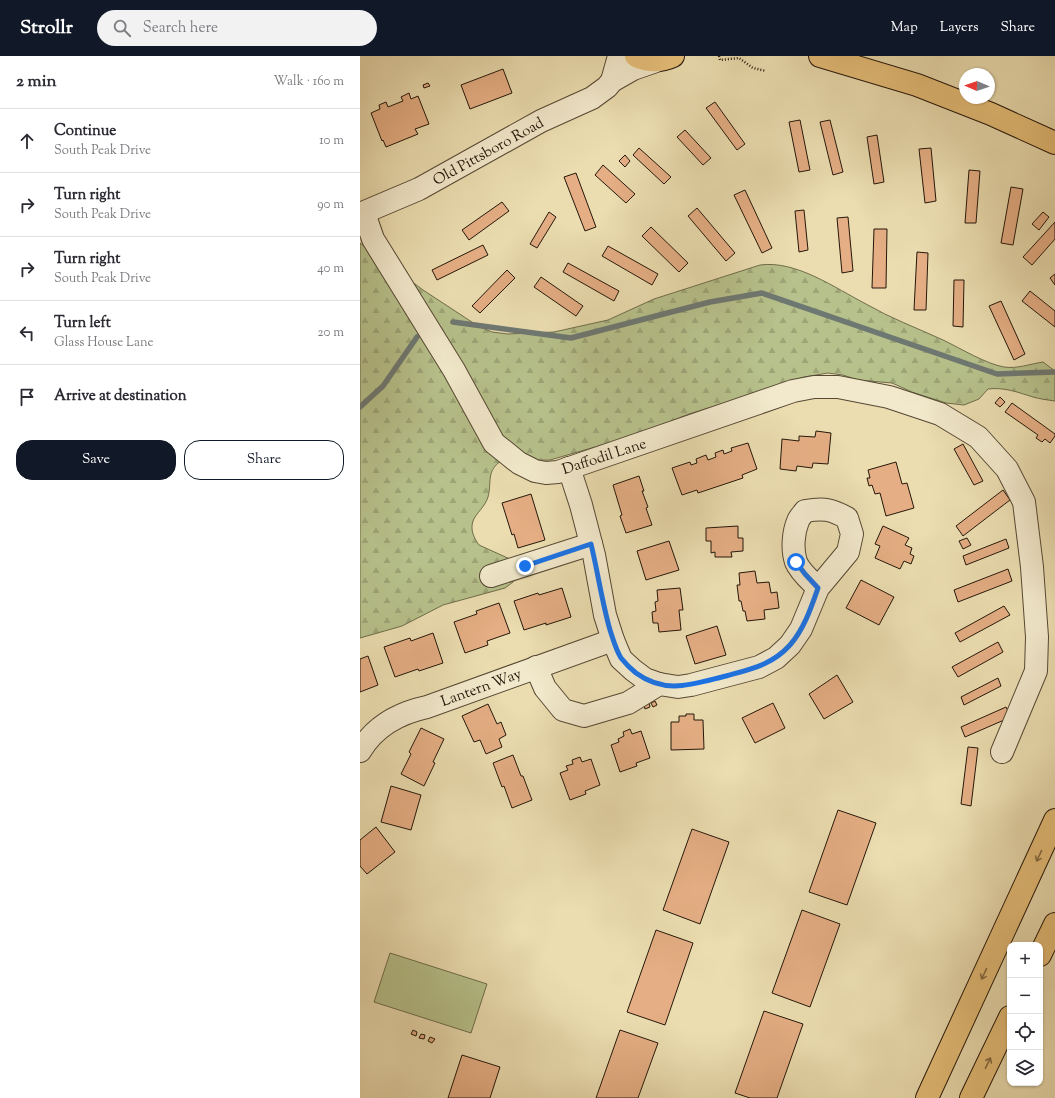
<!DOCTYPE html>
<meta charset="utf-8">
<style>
:root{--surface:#fff;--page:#f2f2f3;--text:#2b2b33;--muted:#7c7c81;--line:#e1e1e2;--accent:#111827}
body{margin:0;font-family:"Sorts Mill Goudy",serif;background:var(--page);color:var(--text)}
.controls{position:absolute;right:12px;bottom:12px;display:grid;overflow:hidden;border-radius:8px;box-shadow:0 1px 3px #0004}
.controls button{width:36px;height:36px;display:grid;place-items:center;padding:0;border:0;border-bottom:1px solid var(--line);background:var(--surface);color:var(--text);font:20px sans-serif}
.compass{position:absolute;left:599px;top:12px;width:36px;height:36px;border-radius:50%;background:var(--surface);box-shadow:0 1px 3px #0004;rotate:272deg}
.stop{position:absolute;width:12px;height:12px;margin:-9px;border:3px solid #1a73e8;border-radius:50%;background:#fff}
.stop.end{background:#1a73e8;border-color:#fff;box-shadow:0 1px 4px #0008}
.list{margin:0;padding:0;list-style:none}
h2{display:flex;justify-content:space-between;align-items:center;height:52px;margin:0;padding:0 16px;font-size:17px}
h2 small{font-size:13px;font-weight:400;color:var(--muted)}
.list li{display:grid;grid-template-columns:26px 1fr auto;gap:12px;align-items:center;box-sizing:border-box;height:64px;padding:0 16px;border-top:1px solid var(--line)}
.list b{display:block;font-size:15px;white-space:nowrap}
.list p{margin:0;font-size:13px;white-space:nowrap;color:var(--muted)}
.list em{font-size:13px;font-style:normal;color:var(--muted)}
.actions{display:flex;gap:8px;padding:12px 16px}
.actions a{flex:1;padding:9px 0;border:1px solid var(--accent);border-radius:16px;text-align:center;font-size:14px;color:var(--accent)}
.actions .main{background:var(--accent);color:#fff}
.icon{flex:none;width:22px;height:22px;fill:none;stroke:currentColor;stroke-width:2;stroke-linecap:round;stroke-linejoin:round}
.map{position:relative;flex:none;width:695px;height:1042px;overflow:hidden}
header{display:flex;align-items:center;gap:24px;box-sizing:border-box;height:56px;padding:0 20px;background:var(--accent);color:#fff}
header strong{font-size:19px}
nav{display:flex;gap:22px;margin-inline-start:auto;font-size:14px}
.search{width:280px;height:36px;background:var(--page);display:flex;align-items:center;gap:10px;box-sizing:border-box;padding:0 14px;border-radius:22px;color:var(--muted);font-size:15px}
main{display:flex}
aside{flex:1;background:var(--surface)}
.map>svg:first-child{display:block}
</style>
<header>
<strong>Strollr</strong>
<div class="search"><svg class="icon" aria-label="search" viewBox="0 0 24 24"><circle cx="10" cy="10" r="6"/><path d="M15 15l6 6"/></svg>Search here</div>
<nav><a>Map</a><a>Layers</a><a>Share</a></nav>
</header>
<main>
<aside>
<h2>2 min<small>Walk · 160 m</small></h2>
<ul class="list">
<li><svg class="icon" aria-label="ahead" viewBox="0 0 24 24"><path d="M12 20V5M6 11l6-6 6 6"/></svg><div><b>Continue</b><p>South Peak Drive</p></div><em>10 m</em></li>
<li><svg class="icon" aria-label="right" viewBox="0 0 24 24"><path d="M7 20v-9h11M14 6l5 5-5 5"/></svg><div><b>Turn right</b><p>South Peak Drive</p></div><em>90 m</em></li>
<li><svg class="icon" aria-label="right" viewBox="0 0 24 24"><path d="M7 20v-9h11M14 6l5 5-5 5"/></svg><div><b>Turn right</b><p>South Peak Drive</p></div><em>40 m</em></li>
<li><svg class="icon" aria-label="left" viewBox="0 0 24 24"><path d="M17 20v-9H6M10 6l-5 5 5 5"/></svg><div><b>Turn left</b><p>Glass House Lane</p></div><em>20 m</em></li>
<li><svg class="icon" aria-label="arrive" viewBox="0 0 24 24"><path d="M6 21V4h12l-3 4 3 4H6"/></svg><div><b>Arrive at destination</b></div></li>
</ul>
<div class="actions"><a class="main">Save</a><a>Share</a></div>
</aside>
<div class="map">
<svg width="695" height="1042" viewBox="0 0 695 1042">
<defs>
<pattern id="forest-firs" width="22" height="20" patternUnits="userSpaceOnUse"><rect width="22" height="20" fill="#b7c18b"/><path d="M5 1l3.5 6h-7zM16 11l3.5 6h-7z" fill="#9da577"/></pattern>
</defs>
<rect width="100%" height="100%" fill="#ebddb0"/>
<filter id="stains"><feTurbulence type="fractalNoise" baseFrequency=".005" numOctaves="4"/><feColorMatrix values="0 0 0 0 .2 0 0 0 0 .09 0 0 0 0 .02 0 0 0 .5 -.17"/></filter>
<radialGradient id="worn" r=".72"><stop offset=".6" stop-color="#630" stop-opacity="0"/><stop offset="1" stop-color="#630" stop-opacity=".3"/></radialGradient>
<!-- forest -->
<path fill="url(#forest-firs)" stroke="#6e6c4a" d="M 0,187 L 63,234 L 118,270 L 132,276 L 148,278 L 194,276 L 248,264 L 294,243 L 400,209 C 436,204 475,232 506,248 C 530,262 557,272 583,284 C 600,292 626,308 644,311 C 657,313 670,308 683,306 L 695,315 L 695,345 C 688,344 680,343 673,341 C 657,336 644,331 628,333 L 619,343 L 604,349 L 586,347 L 552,336 L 532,327 L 498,324 L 483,319 L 468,317 L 444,321 L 414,332 L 329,358 L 273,380 L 190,404 L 141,405 C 126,415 132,426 128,441 C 125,451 116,457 113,465 C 110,474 114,482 119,489 L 152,504 L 156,517 L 153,526 L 145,532 L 83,549 L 42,570 L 0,582 Z"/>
<!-- garden -->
<path fill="#b7c18b" stroke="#6e6c4a" d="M 30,897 L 127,928 L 111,977 L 14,946 Z"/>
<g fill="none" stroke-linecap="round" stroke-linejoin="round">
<!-- stream -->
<g stroke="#6e7872" stroke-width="5.5">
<path d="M 93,266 L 211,282 L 350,246 L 402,237 L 637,318 L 695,316"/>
<path d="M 0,351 L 23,330 L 57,281"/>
</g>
</g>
<!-- building -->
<g fill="#e5ae84" stroke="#24170a">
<path d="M 143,13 L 152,37 L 110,53 L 101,29 Z"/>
<path d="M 68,27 L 70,30 L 64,32 L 63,29 Z"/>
<path d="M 49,37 L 51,43 L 58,40 L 69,68 L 55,73 L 58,78 L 26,91 L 23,84 L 22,85 L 11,57 L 20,53 L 19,49 L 26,46 L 28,51 L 43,45 L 41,41 Z"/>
<path d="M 355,46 L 385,88 L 377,94 L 346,52 Z"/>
<path d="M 440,64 L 450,114 L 439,116 L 429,66 Z"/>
<path d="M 470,64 L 483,116 L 473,119 L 460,66 Z"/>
<path d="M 325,74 L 351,102 L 343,109 L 317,81 Z"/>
<path d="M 517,79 L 524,126 L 514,128 L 507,81 Z"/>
<path d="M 279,92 L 311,121 L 304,128 L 273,99 Z"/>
<path d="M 571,92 L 576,145 L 565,147 L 559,93 Z"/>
<path d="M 265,99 L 270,105 L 265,111 L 259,105 Z"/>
<path d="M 243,109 L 275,138 L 266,147 L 235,119 Z"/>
<path d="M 609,114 L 620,115 L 616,167 L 605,167 Z"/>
<path d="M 216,117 L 236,171 L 225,175 L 204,121 Z"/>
<path d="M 651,131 L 663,133 L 653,189 L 641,187 Z"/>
<path d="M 385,134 L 412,192 L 402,197 L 374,139 Z"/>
<path d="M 142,146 L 149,155 L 109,184 L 102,174 Z"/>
<path d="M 337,152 L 375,197 L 366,205 L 328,160 Z"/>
<path d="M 444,154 L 448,194 L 439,196 L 435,155 Z"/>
<path d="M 189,156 L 196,161 L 177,192 L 170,188 Z"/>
<path d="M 683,156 L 689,161 L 679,174 L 672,168 Z"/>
<path d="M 488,161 L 493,215 L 482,217 L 477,162 Z"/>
<path d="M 695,166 L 695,183 L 672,209 L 663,201 Z"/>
<path d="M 291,171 L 328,207 L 319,216 L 282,180 Z"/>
<path d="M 514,173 L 527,173 L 526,232 L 512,232 Z"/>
<path d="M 123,189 L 128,199 L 77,224 L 72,214 Z"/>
<path d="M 248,190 L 298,218 L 292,229 L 242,200 Z"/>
<path d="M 557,196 L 568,197 L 566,254 L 554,254 Z"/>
<path d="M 208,207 L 259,235 L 254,245 L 203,216 Z"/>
<path d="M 147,214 L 155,222 L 120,257 L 112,250 Z"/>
<path d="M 695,218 L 695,229 L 690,222 Z"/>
<path d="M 181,221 L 223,250 L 216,260 L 174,231 Z"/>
<path d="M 594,224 L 604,224 L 603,271 L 593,270 Z"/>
<path d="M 670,235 L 695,255 L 695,271 L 662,245 Z"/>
<path d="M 641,245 L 665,298 L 654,304 L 629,250 Z"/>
<path d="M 640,341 L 645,346 L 640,351 L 635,347 Z"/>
<path d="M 652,347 L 695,378 L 695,380 L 690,387 L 685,383 L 682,386 L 676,382 L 678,379 L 645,356 Z"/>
<path d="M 456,375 L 471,377 L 468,408 L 453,407 L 452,412 L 437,410 L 436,415 L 420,413 L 422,383 L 439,385 L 439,380 L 455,381 Z"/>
<path d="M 388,387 L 397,413 L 382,419 L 383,422 L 338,437 L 337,434 L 322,439 L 312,412 L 330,406 L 331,409 L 337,407 L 336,403 L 346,399 L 348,404 L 356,401 L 355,397 L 363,394 L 364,398 L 372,395 L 371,392 Z"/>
<path d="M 603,388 L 623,425 L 614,429 L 594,393 Z"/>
<path d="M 536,406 L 542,428 L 547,427 L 554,452 L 526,460 L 520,437 L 515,438 L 512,429 L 509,430 L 507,422 L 510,422 L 508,414 Z"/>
<path d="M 279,420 L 284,435 L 282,435 L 288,451 L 286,452 L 292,469 L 266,477 L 260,460 L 262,459 L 253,429 Z"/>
<path d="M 643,434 L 650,444 L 603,480 L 596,470 Z"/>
<path d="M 171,438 L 185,484 L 158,492 L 154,478 L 152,479 L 142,447 Z"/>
<path d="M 378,470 L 378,482 L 383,482 L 383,495 L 371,496 L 372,501 L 355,501 L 355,496 L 351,497 L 351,485 L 346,485 L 346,472 Z"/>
<path d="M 523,470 L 549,482 L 545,489 L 552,492 L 550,498 L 554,500 L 551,508 L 544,505 L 540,513 L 515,502 L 520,490 L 515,488 Z"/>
<path d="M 607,482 L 611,489 L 603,493 L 599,485 Z"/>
<path d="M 646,483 L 649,492 L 606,509 L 603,500 Z"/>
<path d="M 309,485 L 319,514 L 286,524 L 277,495 Z"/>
<path d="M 648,513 L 652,525 L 598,546 L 594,534 Z"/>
<path d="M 395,515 L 397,527 L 409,526 L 411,537 L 417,536 L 419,552 L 404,554 L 405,563 L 387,565 L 385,555 L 383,555 L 381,545 L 379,545 L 377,529 L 380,529 L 379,517 Z"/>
<path d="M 501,524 L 534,541 L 519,569 L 486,552 Z"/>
<path d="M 202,532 L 211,561 L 186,569 L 186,567 L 164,574 L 154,545 L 178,537 L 179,539 Z"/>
<path d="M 320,532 L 323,554 L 319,554 L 321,574 L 299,576 L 298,567 L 293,567 L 292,556 L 296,555 L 295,546 L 298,545 L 297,534 Z"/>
<path d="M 139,547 L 150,577 L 127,585 L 128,589 L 105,597 L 94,566 L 117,558 L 116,555 Z"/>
<path d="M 644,550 L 650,559 L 600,586 L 595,577 Z"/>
<path d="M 357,570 L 366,599 L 335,608 L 326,580 Z"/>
<path d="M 73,577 L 83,607 L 59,615 L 58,613 L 35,621 L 24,591 L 50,582 L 51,585 Z"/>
<path d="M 638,586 L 643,596 L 598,621 L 592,611 Z"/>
<path d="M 8,600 L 18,629 L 0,636 L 0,603 Z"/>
<path d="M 477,619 L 493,646 L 464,663 L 449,638 Z"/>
<path d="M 638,622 L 641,630 L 604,649 L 601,641 Z"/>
<path d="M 295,645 L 297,649 L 293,651 L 291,647 Z"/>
<path d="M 289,647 L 290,651 L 285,653 L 284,649 Z"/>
<path d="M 413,647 L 425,672 L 395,687 L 382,662 Z"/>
<path d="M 128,648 L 137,668 L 141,666 L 146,679 L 139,683 L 142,691 L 126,698 L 120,684 L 114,686 L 102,660 Z"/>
<path d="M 646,651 L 651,661 L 605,681 L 601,671 Z"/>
<path d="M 326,658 L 334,658 L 334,664 L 343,664 L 344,693 L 311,694 L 311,666 L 319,666 L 319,660 L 326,660 Z"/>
<path d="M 61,672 L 84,683 L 73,706 L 75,707 L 64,730 L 41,718 L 51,698 L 49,696 Z"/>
<path d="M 270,673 L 272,678 L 281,675 L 290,702 L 276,707 L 277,710 L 260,716 L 251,689 L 259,686 L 258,683 L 264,680 L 263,676 Z"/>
<path d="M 608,691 L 618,692 L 611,750 L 601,748 Z"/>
<path d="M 153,699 L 161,720 L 163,720 L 172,744 L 152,752 L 144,730 L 142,731 L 133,707 Z"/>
<path d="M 220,701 L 222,706 L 231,703 L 240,729 L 225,735 L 226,738 L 210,744 L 200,717 L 208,714 L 206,710 L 213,708 L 212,704 Z"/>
<path d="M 31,730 L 61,739 L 51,774 L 21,766 Z"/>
<path d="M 478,754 L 516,767 L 487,849 L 449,836 Z"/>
<path d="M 16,771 L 35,796 L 7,818 L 0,810 L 0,784 Z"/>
<path d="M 332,773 L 369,786 L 340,868 L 303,854 Z"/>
<path d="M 442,854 L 480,868 L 450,951 L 412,937 Z"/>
<path d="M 296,874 L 333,887 L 305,969 L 267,956 Z"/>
<path d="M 404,955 L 443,968 L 417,1042 L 390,1042 L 375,1037 Z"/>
<path d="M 53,974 L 57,976 L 56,980 L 51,978 Z"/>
<path d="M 260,974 L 298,987 L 278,1042 L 236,1042 Z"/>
<path d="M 61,978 L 65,979 L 64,983 L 59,982 Z"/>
<path d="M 70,981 L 75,983 L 72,987 L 68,985 Z"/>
<path d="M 102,999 L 140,1011 L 130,1042 L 88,1042 Z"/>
</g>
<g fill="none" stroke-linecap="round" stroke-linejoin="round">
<defs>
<g id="minor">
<path d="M 252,25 L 259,0"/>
<path d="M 4,157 L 13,183 L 94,314 L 134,387 L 159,407 L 175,415 L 186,417 L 198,416 L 433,335 L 454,331 L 478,331 L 529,341 L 580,358 L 618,381 L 647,413 L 664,446 L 672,511 L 677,581 L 676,615 L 642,696"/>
<path d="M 0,158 L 59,133 L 181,65 L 232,42 L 247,31 L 252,25 L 273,13 L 296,5"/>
<path d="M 209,412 L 221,449 L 234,499 L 245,559 L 253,584 L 261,603 L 273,614 L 285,623 L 299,628 L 318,631 L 331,629 L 399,611 L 416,602 L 430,589 L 441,573 L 458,532 L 488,496 L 492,478 L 487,462 C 471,453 464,452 445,455 C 443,458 439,462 438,465 C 433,477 432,494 436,506 C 440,516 451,525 458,532"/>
<path d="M 131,520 L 231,488"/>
<path d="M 176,611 L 185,632 L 203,654 L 224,660 L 268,647 L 299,628"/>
<path d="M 0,695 C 15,670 39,657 67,651 L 253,584"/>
</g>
<g id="major">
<path d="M 276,0 C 289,6 300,6 313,0"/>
<path d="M 460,0 L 557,29 L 631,58 L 695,87"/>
</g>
<g id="highway">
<path d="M 680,899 L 695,868"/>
<path d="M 567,1042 L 695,764"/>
<path d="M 611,1042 L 650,961"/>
</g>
</defs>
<!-- minor casing -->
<use href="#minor" stroke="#564834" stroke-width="24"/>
<!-- major casing -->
<use href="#major" stroke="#24170a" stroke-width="24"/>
<!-- highway casing -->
<use href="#highway" stroke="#24170a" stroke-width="24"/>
<!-- path -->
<path stroke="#24170a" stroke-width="2.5" stroke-dasharray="1 2" stroke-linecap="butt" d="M 359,0 L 360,4 L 379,2 L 393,12 L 406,15"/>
<!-- minor -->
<use href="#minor" stroke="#f2e9cc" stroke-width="22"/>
<!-- major -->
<use href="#major" stroke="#e6be78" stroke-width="22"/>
<!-- highway -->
<use href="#highway" stroke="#e6be78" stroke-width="22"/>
</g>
<!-- one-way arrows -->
<defs><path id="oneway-shaft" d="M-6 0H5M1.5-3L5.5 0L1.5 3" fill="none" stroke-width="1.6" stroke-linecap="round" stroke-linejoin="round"/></defs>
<g stroke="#856a41">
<use href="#oneway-shaft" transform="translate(679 800) rotate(115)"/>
<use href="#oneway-shaft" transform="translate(624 918) rotate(115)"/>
<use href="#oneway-shaft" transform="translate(628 1007) rotate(-64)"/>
</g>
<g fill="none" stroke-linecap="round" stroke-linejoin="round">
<!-- route -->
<path stroke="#1a73e8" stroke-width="5" d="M 165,510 L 231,488 C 238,517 242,546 250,574 C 253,583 256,594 261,602 C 265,607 271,613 276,617 C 306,639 333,628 366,620 C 391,613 412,609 430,589 C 444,573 451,552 458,532 L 445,518 L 436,506"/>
</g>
<g text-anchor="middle" stroke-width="3" stroke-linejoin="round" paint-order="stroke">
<!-- street labels -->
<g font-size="15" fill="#24170a" stroke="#f2e9cc">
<text transform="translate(128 95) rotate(-29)" y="5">Old Pittsboro Road</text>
<text transform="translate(244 400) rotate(-18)" y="5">Daffodil Lane</text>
<text transform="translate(121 631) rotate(-20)" y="5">Lantern Way</text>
</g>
</g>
<rect width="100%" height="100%" filter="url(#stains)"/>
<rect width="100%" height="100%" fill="url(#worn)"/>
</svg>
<div class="controls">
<button>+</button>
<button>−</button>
<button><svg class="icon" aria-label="locate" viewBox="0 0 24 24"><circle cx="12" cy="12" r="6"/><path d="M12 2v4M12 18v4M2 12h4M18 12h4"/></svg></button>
<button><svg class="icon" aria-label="layers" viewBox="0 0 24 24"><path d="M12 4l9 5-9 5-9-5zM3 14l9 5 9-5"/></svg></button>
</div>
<svg class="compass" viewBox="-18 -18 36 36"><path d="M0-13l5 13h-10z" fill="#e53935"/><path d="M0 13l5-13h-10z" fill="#7c7c81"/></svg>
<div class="stop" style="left:436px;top:506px"></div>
<div class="stop end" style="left:165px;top:510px"></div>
</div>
</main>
